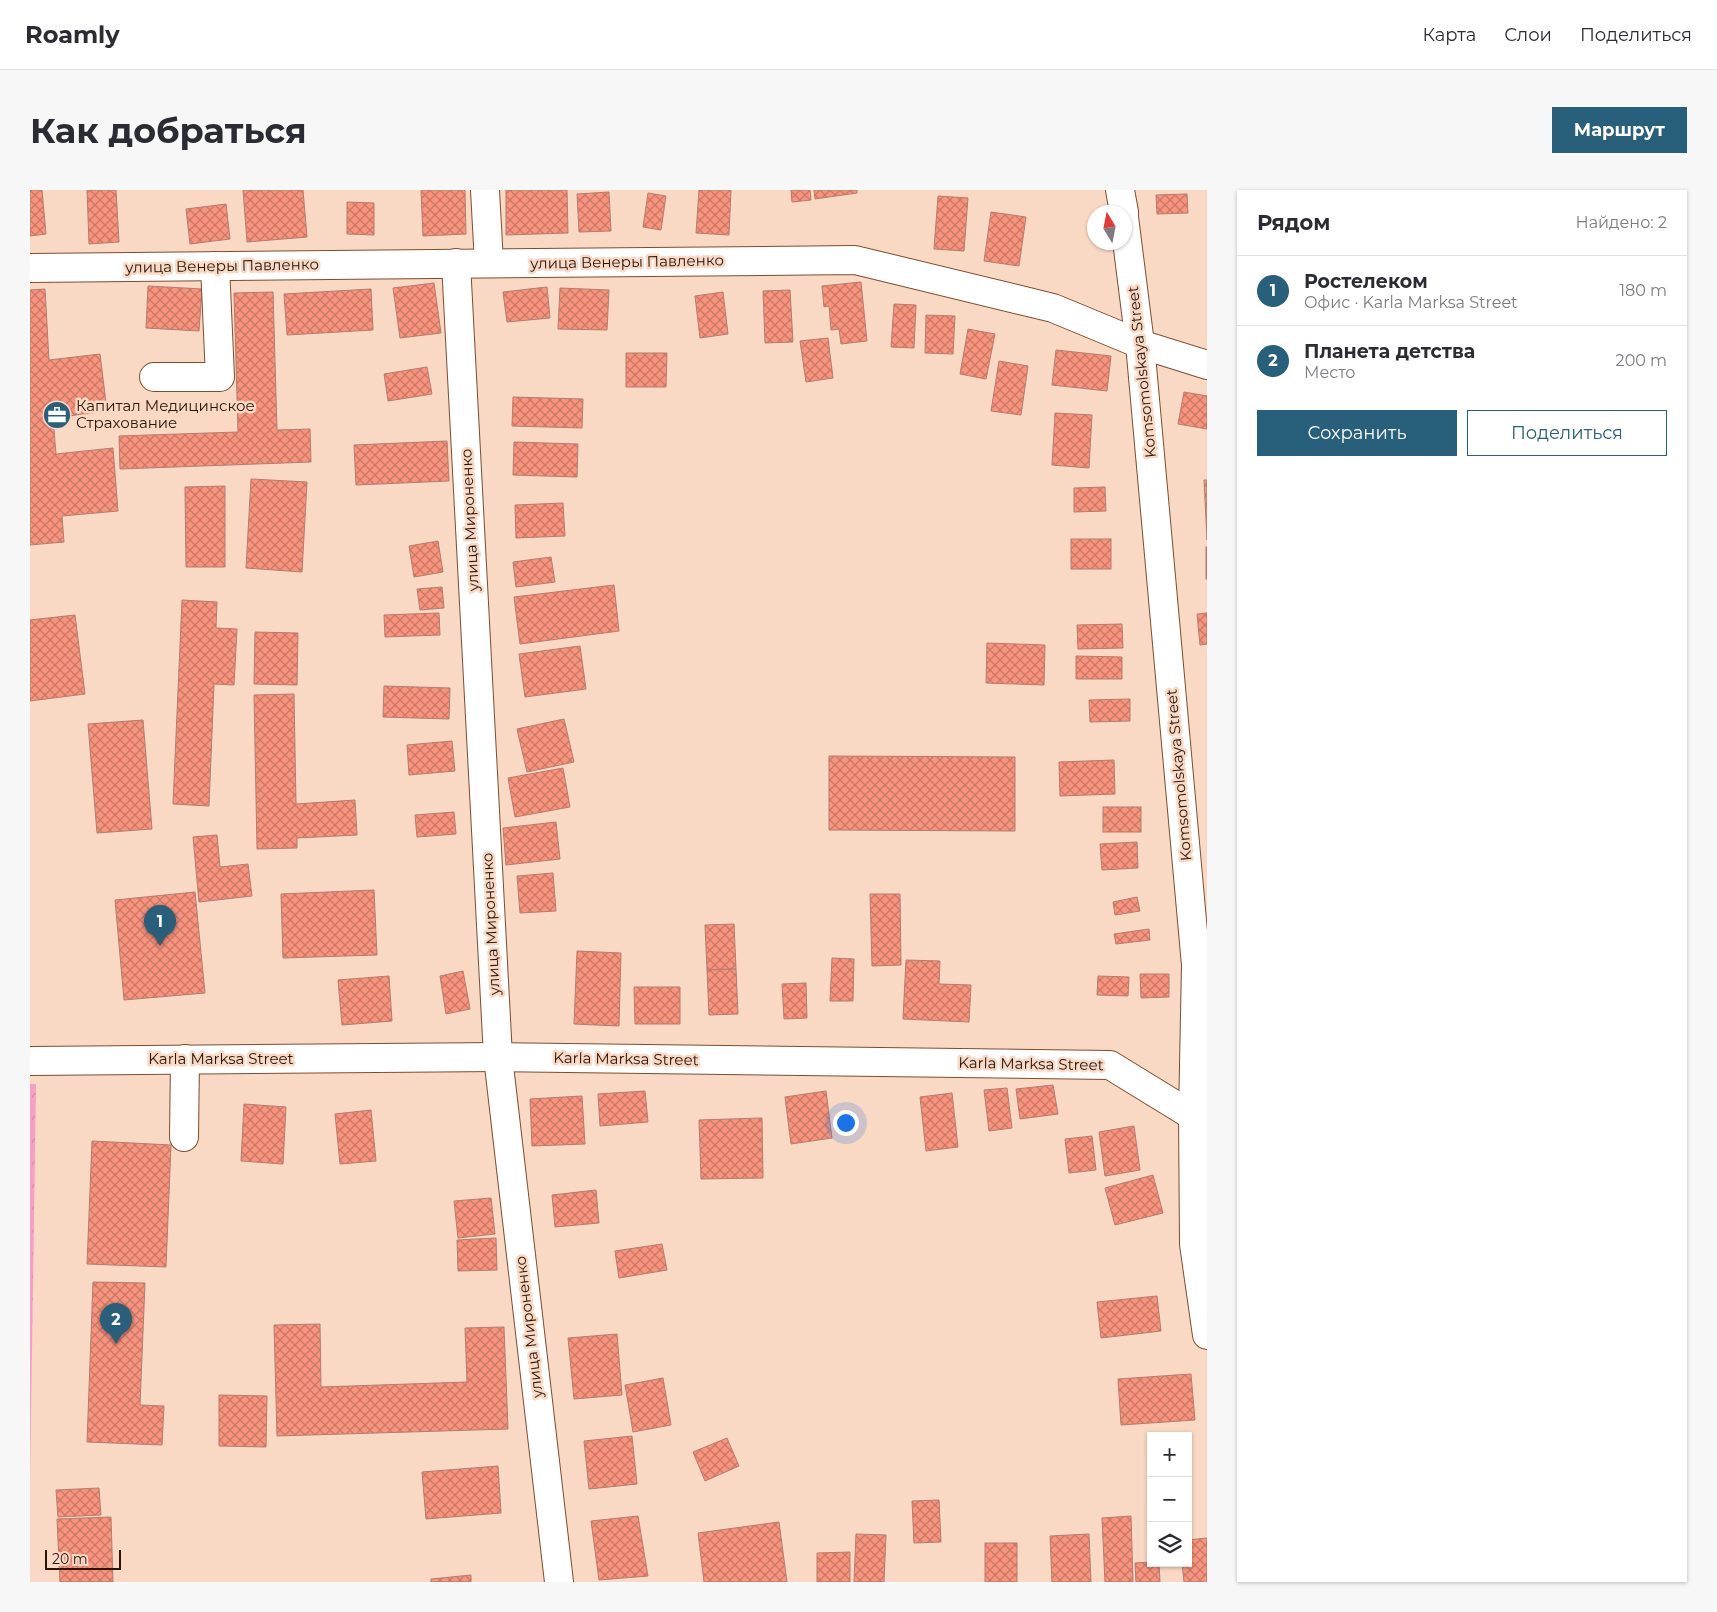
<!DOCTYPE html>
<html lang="ru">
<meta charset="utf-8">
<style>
:root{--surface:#fff;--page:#f7f7f7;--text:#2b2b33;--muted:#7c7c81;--line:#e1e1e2;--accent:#285f7a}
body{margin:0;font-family:Montserrat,sans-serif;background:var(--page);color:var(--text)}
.controls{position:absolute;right:15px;bottom:15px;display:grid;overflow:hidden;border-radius:0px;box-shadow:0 1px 4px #0004}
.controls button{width:45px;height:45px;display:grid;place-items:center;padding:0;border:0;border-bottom:1px solid var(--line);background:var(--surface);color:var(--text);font:25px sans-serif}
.compass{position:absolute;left:1057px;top:15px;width:45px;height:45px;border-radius:50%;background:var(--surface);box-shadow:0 1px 4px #0004;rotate:350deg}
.scale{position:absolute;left:15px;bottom:12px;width:76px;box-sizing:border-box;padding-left:5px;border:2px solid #281609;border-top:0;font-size:14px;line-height:18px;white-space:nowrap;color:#281609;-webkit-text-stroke:4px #f9d8c4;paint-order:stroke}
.you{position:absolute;left:815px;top:932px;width:18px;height:18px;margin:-12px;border:4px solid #fff;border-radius:50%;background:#1a73e8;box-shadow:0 0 0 8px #1a73e833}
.badge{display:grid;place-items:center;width:32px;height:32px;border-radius:50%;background:var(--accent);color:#fff;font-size:16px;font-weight:700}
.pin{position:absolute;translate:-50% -41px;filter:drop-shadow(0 1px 2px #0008)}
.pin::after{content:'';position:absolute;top:26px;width:18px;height:15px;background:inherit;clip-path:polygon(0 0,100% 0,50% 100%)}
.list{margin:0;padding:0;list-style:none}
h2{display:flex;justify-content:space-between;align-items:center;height:65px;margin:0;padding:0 20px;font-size:21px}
h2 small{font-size:16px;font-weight:400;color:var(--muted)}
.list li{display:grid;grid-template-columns:32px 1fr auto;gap:15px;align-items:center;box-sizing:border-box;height:70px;padding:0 20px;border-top:1px solid var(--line)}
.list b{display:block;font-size:19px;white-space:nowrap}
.list p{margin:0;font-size:16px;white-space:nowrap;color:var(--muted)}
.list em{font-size:16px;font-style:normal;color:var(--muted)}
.actions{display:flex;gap:10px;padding:15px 20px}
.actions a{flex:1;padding:11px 0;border:1px solid var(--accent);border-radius:0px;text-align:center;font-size:18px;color:var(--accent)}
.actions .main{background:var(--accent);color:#fff}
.icon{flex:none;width:28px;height:28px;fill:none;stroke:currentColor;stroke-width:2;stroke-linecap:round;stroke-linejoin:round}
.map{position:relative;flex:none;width:1177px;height:1392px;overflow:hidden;border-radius:0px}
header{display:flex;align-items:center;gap:30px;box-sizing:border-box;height:70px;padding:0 25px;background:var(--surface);border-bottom:1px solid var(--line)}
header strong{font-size:24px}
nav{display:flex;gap:28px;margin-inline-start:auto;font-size:18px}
.intro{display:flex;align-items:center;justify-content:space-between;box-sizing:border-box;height:120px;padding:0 30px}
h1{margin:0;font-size:35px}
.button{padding:12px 22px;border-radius:0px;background:var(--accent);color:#fff;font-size:18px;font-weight:700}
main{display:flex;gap:30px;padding:0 30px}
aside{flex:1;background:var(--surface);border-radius:0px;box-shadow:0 1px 4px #0004}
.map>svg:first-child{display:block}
</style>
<header>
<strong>Roamly</strong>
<nav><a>Карта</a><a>Слои</a><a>Поделиться</a></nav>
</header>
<div class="intro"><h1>Как добраться</h1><a class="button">Маршрут</a></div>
<main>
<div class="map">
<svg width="1177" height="1392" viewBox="0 0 1177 1392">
<defs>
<pattern id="forest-crowns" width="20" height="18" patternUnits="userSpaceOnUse" patternTransform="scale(1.25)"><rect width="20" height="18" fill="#f5a0c4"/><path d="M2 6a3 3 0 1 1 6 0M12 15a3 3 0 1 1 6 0" fill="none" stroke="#d289a7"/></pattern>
<pattern id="building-cross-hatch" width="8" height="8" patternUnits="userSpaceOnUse" patternTransform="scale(1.25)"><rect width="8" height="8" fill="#f8947e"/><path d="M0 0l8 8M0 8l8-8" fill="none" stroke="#c97865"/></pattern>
</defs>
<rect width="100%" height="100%" fill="#f9d8c4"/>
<!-- forest -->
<path fill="url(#forest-crowns)" d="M 0,894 L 6,894 L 0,1293 Z"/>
<!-- building -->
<g fill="url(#building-cross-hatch)" stroke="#b57c6f">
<path d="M 0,0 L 12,0 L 16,44 L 0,46 Z"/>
<path d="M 57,0 L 86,0 L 89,52 L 59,54 Z"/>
<path d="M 213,0 L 273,0 L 277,47 L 217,52 Z"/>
<path d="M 391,0 L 435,0 L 436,44 L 393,46 Z"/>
<path d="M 476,0 L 537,0 L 538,43 L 476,45 Z"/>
<path d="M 669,0 L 701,0 L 699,45 L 666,43 Z"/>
<path d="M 761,0 L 780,0 L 781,10 L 762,12 Z"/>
<path d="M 784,0 L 827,0 L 827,3 L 785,9 Z"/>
<path d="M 579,2 L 581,41 L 549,42 L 547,4 Z"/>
<path d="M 618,3 L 636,6 L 631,40 L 613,37 Z"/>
<path d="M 1157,4 L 1158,23 L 1127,24 L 1126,5 Z"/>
<path d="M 908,6 L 938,8 L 934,61 L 904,59 Z"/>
<path d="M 317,12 L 344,13 L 344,45 L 317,44 Z"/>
<path d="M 196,14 L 200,49 L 160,54 L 156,19 Z"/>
<path d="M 961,22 L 996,27 L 989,76 L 954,71 Z"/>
<path d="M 831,92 L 837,151 L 811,154 L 809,139 L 801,140 L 799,116 L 794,117 L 792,96 Z"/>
<path d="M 404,93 L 411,143 L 370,148 L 363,98 Z"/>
<path d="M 118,96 L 172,99 L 169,141 L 116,138 Z"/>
<path d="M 517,97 L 520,128 L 477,132 L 473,102 Z"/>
<path d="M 530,98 L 579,100 L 577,140 L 528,139 Z"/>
<path d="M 15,99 L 19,170 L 70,164 L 77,221 L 23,228 L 26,264 L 83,258 L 88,321 L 32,326 L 34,352 L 0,355 L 0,100 Z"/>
<path d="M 341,99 L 343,140 L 257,145 L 254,104 Z"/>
<path d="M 760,100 L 763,152 L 735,153 L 733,101 Z"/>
<path d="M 243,102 L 247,240 L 280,239 L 281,272 L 90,279 L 89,246 L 208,242 L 204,103 Z"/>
<path d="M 693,102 L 698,144 L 670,148 L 665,106 Z"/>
<path d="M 864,114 L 886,115 L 884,158 L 861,157 Z"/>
<path d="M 896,125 L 925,126 L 923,164 L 895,163 Z"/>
<path d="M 938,139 L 965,144 L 956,189 L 930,184 Z"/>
<path d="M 798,148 L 803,188 L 776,192 L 770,151 Z"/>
<path d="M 1026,160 L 1081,166 L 1077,201 L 1022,195 Z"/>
<path d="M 596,163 L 637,163 L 636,197 L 596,197 Z"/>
<path d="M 969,171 L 998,176 L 991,225 L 961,221 Z"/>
<path d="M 397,177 L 402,204 L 358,211 L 354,184 Z"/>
<path d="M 1154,202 L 1177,206 L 1177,239 L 1148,234 Z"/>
<path d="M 483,207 L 553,209 L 552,238 L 482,236 Z"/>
<path d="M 1025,223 L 1062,225 L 1059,278 L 1022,275 Z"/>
<path d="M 417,251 L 419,291 L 326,295 L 324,255 Z"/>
<path d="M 484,252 L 548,254 L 547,287 L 483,285 Z"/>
<path d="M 221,289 L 277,292 L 272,382 L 216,378 Z"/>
<path d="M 1174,290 L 1177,290 L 1177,350 Z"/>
<path d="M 195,296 L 195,377 L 156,377 L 155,297 Z"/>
<path d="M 1075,297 L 1076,321 L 1044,322 L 1044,298 Z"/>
<path d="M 533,313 L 535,346 L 486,348 L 485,315 Z"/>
<rect x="1041" y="349" width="40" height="30"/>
<path d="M 408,351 L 413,382 L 384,387 L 379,356 Z"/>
<rect x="1176" y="357" width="1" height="32"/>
<path d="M 521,367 L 525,392 L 486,397 L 483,372 Z"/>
<path d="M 584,395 L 589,441 L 490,454 L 484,407 Z"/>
<path d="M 412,397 L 414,418 L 390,420 L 387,399 Z"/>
<path d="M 152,410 L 187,412 L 186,438 L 207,439 L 204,495 L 184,494 L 179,616 L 143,614 Z"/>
<path d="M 409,423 L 410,445 L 355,447 L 354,425 Z"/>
<path d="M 1177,423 L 1177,454 L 1170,455 L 1167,424 Z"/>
<path d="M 45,425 L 55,504 L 0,511 L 0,430 Z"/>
<path d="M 1092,434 L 1093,458 L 1048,459 L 1047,435 Z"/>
<path d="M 225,442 L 268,443 L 267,495 L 224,494 Z"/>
<path d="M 957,453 L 1015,455 L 1014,495 L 956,493 Z"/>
<path d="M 550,456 L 556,499 L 495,507 L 489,464 Z"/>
<path d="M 1046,466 L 1092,467 L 1092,489 L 1046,489 Z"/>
<path d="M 354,496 L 420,498 L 419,529 L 353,527 Z"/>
<path d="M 264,504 L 266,614 L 325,610 L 327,645 L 267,648 L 267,658 L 227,659 L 224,505 Z"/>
<path d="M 1100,509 L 1100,531 L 1060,532 L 1059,510 Z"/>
<path d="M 534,529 L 544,572 L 497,582 L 487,539 Z"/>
<path d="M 113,530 L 122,639 L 67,643 L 58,534 Z"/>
<path d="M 422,551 L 425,581 L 379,585 L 377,555 Z"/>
<path d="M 799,566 L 985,567 L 985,641 L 799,640 Z"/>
<path d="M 1084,570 L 1085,604 L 1030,606 L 1029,572 Z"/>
<path d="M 533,578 L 540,617 L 485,627 L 478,588 Z"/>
<rect x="1073" y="617" width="38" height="25"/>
<path d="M 424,622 L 426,644 L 387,647 L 385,625 Z"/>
<path d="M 526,632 L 530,669 L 476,675 L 473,638 Z"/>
<path d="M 187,645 L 190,677 L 218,674 L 222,706 L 169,712 L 163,647 Z"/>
<path d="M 1107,652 L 1108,678 L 1072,680 L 1070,654 Z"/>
<path d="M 523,683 L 526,721 L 490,723 L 487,686 Z"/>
<path d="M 344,700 L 347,765 L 253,768 L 251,704 Z"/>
<path d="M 165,702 L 175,803 L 94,810 L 85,710 Z"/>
<path d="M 840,704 L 870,704 L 871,775 L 842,776 Z"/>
<path d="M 1107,707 L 1110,721 L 1085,725 L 1083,712 Z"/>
<path d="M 704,734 L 706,779 L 677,780 L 675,735 Z"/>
<path d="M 1119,739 L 1120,750 L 1086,754 L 1084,744 Z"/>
<path d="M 547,761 L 591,763 L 589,836 L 544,834 Z"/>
<path d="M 802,768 L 824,769 L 823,811 L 800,811 Z"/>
<path d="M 876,770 L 910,771 L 909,794 L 941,795 L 939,832 L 873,829 Z"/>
<path d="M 706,779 L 708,824 L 679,825 L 677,780 Z"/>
<path d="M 433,781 L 440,819 L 416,824 L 410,786 Z"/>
<path d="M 1110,784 L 1139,784 L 1139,807 L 1111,808 Z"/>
<path d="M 359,786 L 362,831 L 312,835 L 308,790 Z"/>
<path d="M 1068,786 L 1099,787 L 1098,806 L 1067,805 Z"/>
<path d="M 776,793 L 777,828 L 754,829 L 752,794 Z"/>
<path d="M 604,797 L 650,797 L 650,834 L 605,834 Z"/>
<path d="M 1023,895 L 1028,924 L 990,929 L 986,899 Z"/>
<path d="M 977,898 L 982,938 L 959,941 L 954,900 Z"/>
<path d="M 615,901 L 618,932 L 570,936 L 568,904 Z"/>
<path d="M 796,901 L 802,948 L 761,954 L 755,907 Z"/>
<path d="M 922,903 L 928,957 L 896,961 L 890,907 Z"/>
<path d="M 552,906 L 555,954 L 502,956 L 500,909 Z"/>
<path d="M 214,914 L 256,917 L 253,974 L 211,971 Z"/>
<path d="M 341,920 L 346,971 L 310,974 L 305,924 Z"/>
<path d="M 732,928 L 733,988 L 671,989 L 669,930 Z"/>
<path d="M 1104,936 L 1110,980 L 1075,986 L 1069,942 Z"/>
<path d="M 1062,946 L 1066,980 L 1039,983 L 1035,949 Z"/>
<path d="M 62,951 L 141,955 L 136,1077 L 57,1074 Z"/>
<path d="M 1123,985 L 1133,1023 L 1085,1035 L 1075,998 Z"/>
<path d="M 566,1000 L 569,1033 L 525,1037 L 522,1005 Z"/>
<path d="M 461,1008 L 465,1044 L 428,1048 L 424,1011 Z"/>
<path d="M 466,1048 L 467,1080 L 428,1081 L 427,1050 Z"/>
<path d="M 632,1054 L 637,1080 L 589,1088 L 585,1061 Z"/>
<path d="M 63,1092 L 115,1093 L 110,1215 L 134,1216 L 132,1255 L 57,1252 Z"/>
<path d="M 1127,1106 L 1131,1141 L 1071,1148 L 1067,1112 Z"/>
<path d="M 290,1134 L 291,1197 L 437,1192 L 435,1138 L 474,1137 L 478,1239 L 247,1246 L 244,1135 Z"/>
<path d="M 587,1144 L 592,1205 L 544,1209 L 538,1148 Z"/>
<path d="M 1161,1184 L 1165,1230 L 1091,1235 L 1088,1189 Z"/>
<path d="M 633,1188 L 641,1235 L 603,1242 L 595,1195 Z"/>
<path d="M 189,1205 L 237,1206 L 236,1257 L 189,1256 Z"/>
<path d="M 602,1246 L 607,1294 L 559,1299 L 554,1251 Z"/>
<path d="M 697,1248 L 709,1276 L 675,1291 L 663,1262 Z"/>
<path d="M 468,1276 L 471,1323 L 396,1329 L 392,1282 Z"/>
<path d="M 69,1298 L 71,1325 L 28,1327 L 26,1300 Z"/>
<path d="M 909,1310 L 911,1352 L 884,1353 L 882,1311 Z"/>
<path d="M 608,1326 L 618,1386 L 569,1390 L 561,1331 Z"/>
<path d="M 1101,1326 L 1103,1392 L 1075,1392 L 1072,1328 Z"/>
<path d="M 81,1327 L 83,1392 L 30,1392 L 27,1329 Z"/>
<path d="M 749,1332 L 757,1392 L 674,1392 L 668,1343 Z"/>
<path d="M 826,1344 L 856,1345 L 854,1392 L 824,1392 Z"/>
<path d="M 1059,1344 L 1061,1392 L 1022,1392 L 1020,1346 Z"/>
<path d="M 1177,1348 L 1177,1392 L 1154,1392 L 1152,1373 L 1158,1373 L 1158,1350 Z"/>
<rect x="955" y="1353" width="32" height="39"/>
<path d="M 820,1362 L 820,1392 L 787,1392 L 787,1363 Z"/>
<path d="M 1121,1372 L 1121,1373 L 1129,1373 L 1130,1392 L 1106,1392 L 1105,1373 Z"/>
<path d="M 441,1385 L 441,1392 L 401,1392 L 401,1389 Z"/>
</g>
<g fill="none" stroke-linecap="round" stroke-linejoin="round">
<defs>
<g id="minor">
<path d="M 455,0 L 459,73"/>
<path d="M 1090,0 L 1094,22"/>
<path d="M 1094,27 L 1110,154 L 1166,775 L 1163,926 L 1164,1054 L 1177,1145"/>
<path d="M 426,73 L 468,867 L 529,1392"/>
<path d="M 0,78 L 825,70 L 1023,118 L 1110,154 L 1177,175"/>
<path d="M 124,187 L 190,187 L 185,76"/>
<path d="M 154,947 L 155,869"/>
</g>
<path id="major" d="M 0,871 L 468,867 L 1080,875 L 1163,926 L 1177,930"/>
</defs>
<!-- minor casing -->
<use href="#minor" stroke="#7b4e30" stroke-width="30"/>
<!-- major casing -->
<use href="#major" stroke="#7b4e30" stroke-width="30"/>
<!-- minor -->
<use href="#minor" stroke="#fff" stroke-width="28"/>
<!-- major -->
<use href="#major" stroke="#fff" stroke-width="28"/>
</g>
<!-- icons -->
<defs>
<symbol id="office-disc" viewBox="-11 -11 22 22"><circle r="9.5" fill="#285f7a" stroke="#f9d8c4"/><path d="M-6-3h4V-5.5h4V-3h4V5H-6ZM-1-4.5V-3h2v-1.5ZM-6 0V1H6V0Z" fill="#fff"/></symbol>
</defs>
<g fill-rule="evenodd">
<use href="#office-disc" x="11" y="209" width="32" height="32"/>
</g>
<g text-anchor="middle" stroke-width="5" stroke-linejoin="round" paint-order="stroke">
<!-- street labels -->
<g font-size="15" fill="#281609" stroke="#f9d8c4">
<text transform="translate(597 72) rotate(-1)" y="5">улица Венеры Павленко</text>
<text transform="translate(192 76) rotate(-1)" y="5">улица Венеры Павленко</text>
<text transform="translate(1112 182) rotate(-96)" y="5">Komsomolskaya Street</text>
<text transform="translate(440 330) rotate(-93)" y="5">улица Мироненко</text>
<text transform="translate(1149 585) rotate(-95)" y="5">Komsomolskaya Street</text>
<text transform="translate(461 734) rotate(-93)" y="5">улица Мироненко</text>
<text x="191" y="874">Karla Marksa Street</text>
<text transform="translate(596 869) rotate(1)" y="5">Karla Marksa Street</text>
<text transform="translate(1001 874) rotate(1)" y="5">Karla Marksa Street</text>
<text transform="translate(499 1137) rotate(-97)" y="5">улица Мироненко</text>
</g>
<!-- poi labels -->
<g font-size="15" fill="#281609" stroke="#f9d8c4" text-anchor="start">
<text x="46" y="221">Капитал Медицинское<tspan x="46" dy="17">Страхование</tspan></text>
</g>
</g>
</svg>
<div class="controls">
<button>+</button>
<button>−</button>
<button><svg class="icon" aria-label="layers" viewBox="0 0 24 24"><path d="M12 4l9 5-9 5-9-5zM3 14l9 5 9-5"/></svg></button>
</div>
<svg class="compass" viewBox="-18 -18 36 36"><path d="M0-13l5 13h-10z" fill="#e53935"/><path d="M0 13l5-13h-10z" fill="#7c7c81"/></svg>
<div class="scale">20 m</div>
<div class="you"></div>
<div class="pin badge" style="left:130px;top:756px">1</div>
<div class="pin badge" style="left:86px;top:1154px">2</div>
</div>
<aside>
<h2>Рядом<small>Найдено: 2</small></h2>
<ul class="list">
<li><span class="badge">1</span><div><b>Ростелеком</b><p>Офис · Karla Marksa Street</p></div><em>180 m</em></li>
<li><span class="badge">2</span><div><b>Планета детства</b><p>Место</p></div><em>200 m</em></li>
</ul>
<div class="actions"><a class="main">Сохранить</a><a>Поделиться</a></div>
</aside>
</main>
